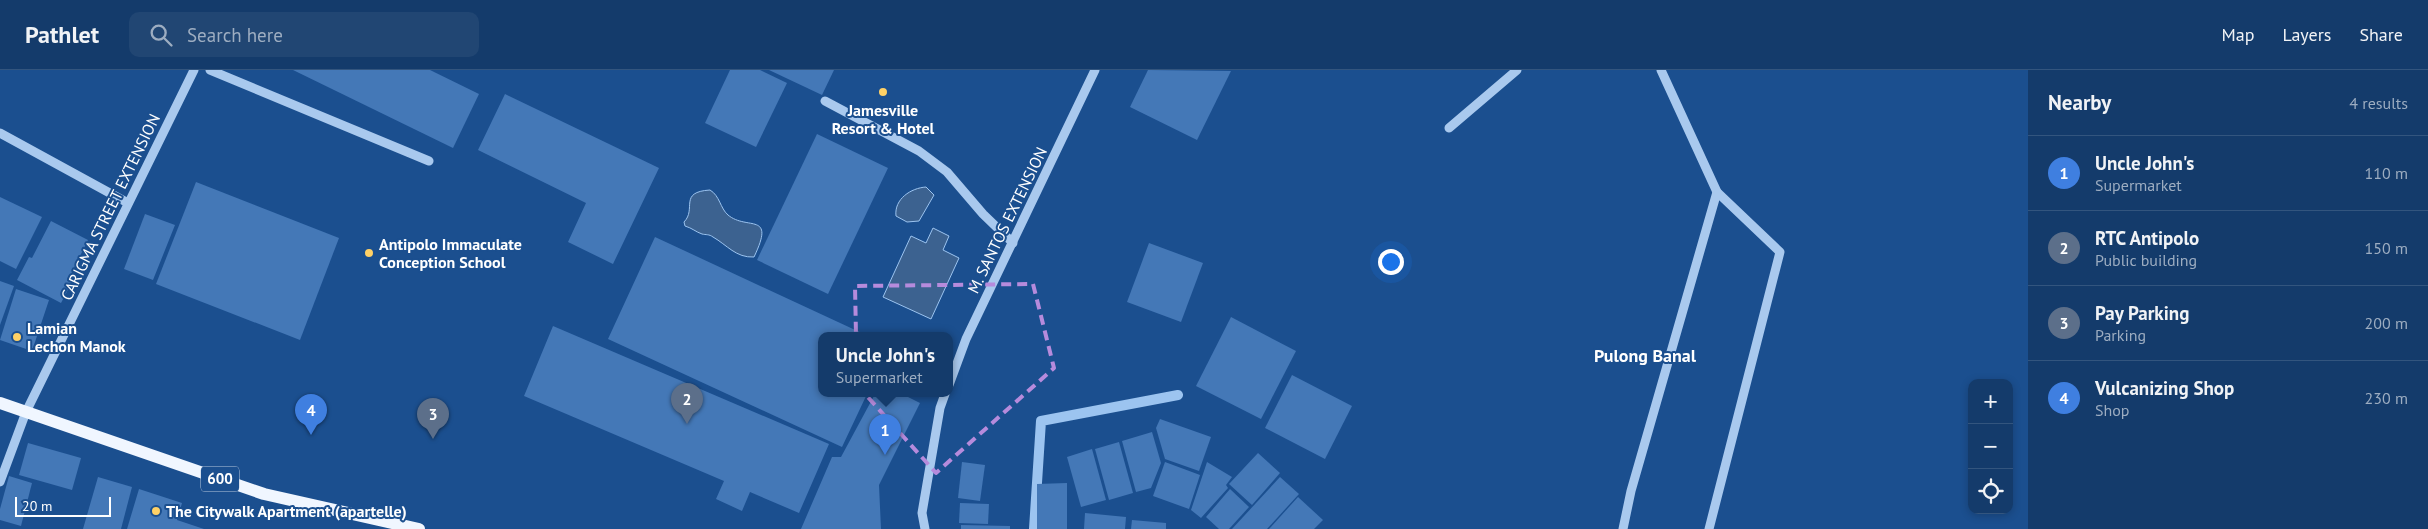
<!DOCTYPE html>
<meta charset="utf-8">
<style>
:root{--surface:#143b6b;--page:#214673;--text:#f1f3f6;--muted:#9dadc1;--line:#33557e;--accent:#e69b98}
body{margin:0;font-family:"PT Sans",sans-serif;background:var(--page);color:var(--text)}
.controls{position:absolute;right:15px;bottom:15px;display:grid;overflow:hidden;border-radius:10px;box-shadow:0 2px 8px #0003}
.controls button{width:45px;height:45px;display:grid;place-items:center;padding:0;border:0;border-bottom:1px solid var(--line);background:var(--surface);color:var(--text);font:25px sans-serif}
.scale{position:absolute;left:15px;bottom:12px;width:96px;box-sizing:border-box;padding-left:5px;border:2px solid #fff;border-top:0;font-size:14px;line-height:18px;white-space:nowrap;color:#fff;-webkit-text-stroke:4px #1b4f8f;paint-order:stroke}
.you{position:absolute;left:1390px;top:191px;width:18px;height:18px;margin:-12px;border:4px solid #fff;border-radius:50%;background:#1a73e8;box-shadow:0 0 0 8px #1a73e833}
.badge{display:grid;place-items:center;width:32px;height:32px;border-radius:50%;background:var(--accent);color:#fff;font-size:16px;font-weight:700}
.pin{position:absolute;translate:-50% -41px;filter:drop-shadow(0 1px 2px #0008)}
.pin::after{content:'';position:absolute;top:26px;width:18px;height:15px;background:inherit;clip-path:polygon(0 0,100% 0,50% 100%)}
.popup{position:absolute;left:818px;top:262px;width:135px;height:65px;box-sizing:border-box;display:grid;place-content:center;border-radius:10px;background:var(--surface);filter:drop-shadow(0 1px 4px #0005);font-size:16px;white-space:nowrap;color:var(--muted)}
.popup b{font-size:19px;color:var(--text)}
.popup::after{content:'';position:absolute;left:50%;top:100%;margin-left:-10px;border:10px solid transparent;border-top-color:var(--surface)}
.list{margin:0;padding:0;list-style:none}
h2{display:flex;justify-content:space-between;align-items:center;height:65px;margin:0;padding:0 20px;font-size:21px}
h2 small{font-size:16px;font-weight:400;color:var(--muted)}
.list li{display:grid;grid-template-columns:32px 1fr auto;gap:15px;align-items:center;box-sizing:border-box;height:75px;padding:0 20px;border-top:1px solid var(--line)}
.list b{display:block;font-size:19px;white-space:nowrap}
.list p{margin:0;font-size:16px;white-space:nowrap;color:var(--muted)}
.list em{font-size:16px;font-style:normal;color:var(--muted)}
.icon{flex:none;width:28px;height:28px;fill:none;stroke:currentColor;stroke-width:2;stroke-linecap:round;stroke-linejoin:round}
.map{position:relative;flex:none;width:2028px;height:459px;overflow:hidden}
header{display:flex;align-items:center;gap:30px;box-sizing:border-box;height:70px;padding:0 25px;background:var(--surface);border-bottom:1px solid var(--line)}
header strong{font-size:24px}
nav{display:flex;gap:28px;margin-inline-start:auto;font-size:18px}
.search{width:350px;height:45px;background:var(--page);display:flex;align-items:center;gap:12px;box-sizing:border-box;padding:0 18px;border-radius:10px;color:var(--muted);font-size:19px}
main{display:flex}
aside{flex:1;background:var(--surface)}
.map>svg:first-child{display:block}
</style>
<header>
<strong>Pathlet</strong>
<div class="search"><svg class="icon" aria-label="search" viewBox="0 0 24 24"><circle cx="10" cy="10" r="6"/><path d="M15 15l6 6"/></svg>Search here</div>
<nav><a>Map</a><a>Layers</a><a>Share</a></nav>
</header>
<main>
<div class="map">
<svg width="2028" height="459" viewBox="0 0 2028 459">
<rect width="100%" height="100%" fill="#1b4f8f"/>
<!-- water -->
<g fill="#3c6290" stroke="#9cc4f0">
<path d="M 926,117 L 934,125 L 919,151 L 907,152 L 896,146 C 894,129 911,118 926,117 Z"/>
<path d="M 710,120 C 720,126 720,138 728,145 C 747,161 776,141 754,187 C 736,188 727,175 713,167 C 709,164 706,165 702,164 C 696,162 692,158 685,156 L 684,152 C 697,139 678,122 710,120 Z"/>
<path d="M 933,158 L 949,166 L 943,180 L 959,188 L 931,249 L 883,227 L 911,166 L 926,173 Z"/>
</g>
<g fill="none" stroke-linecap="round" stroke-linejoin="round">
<!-- stream -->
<path stroke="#9cc4f0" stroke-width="10" d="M 1034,459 L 1041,351 L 1178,325"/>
</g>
<!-- building -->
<g fill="#4478b7">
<path d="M 293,0 L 430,0 L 479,24 L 453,78 Z"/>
<path d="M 730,0 L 760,0 L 787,13 L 756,77 L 705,53 Z"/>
<path d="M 769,0 L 834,0 L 822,25 Z"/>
<path d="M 1148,0 L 1231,1 L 1197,70 L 1130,37 Z"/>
<path d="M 505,24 L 659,98 L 613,194 L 568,172 L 586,133 L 478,80 Z"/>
<path d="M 817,64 L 888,98 L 828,224 L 757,190 Z"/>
<path d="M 196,112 L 339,168 L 300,270 L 156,214 Z"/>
<path d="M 0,127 L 42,147 L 16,199 L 0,191 Z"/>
<path d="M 145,144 L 175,155 L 153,210 L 124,199 Z"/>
<path d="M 51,151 L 88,170 L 70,206 L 74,208 L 61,233 L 17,210 L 29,187 L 32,188 Z"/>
<path d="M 655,167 L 866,265 L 821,266 L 821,324 L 867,324 L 842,377 L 608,269 Z"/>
<path d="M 1149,173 L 1203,193 L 1181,252 L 1127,232 Z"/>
<path d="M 0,211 L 14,216 L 0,255 Z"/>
<path d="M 16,219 L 49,230 L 32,281 L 0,270 Z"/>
<path d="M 1231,247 L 1296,281 L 1261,349 L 1196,316 Z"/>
<path d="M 553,256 L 829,374 L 799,443 L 750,422 L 742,441 L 716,429 L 724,411 L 524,326 Z"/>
<path d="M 1292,305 L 1352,336 L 1325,389 L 1265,358 Z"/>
<path d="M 875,324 L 902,324 L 920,333 L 879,415 L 881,459 L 801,459 L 832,387 L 841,387 Z"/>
<path d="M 1160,349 L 1211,367 L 1199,401 L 1165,389 L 1156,358 Z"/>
<path d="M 1152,362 L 1161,393 L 1151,418 L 1136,422 L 1122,371 Z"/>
<path d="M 1119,372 L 1133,423 L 1109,430 L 1095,379 Z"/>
<path d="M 28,373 L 81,388 L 72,420 L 19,405 Z"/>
<path d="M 1092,379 L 1106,430 L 1081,437 L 1067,387 Z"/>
<path d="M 1258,383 L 1280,403 L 1252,435 L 1229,414 Z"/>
<path d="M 962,392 L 985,395 L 980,431 L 958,428 Z"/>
<path d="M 1165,392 L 1200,405 L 1189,439 L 1153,426 Z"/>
<path d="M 1207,392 L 1232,407 L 1226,415 L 1228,418 L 1201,448 L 1191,440 Z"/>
<path d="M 9,406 L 32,413 L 21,456 L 0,450 L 0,439 Z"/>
<path d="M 98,407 L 132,417 L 121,459 L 83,459 Z"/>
<path d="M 1280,407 L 1299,424 L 1267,459 L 1232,459 Z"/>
<path d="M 1067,413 L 1067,459 L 1037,459 L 1037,414 Z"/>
<path d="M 139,419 L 182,433 L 177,450 L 204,459 L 127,459 Z"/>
<path d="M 1230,419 L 1249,437 L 1229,459 L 1219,459 L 1206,447 Z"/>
<path d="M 1298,427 L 1323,450 L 1314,459 L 1269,459 Z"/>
<path d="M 960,433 L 989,434 L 988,454 L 959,453 Z"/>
<path d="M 1085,443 L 1126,447 L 1125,459 L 1084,459 Z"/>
<path d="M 1132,450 L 1166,453 L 1166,459 L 1131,459 Z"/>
<path d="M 961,455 L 1010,456 L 1010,459 L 961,459 Z"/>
</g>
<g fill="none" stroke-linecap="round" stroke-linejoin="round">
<!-- minor -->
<g stroke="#a9c9ee" stroke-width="9">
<path d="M 210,0 L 429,91"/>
<path d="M 1661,0 L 1717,122 L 1780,182 L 1709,459"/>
<path d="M 825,31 L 919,81 L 947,102 L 983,144 L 1013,173"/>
<path d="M 1449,58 L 1517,0"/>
<path d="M 0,63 L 128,133"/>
<path d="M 949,315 L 966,269 L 1095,0"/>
<path d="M 0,412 L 26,342 L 194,0"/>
<path d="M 925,459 L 922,443 L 940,338 L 945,324"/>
<path d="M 1623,459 L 1631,421 L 1717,122"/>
</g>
<!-- major -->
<path stroke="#f0f6ff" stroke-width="12" d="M 0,333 L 264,424 L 419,459"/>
</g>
<!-- marked area -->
<path fill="none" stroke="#b68bdc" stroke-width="4" stroke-dasharray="10 6" stroke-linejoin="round" d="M 1033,214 L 1054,298 L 936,403 L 857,315 L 855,216 Z"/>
<!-- markers -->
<g fill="#ffd166" stroke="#1b4f8f" stroke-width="2">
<circle cx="883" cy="22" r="5"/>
<circle cx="369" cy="183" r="5"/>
<circle cx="17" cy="267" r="5"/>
<circle cx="156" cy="441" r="5"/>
</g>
<g text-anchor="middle" stroke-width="4" stroke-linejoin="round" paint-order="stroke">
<!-- shield labels -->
<rect fill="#1b4f8f" stroke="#bbcadd" stroke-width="1" x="201" y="396.5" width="38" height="25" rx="4"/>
<g font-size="15" font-weight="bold" fill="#fff">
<text x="220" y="414">600</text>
</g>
<!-- poi labels -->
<g font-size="16" font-weight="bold" fill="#fff" stroke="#1b4f8f" text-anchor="start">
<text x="883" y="46" text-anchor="middle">Jamesville<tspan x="883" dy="18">Resort &amp; Hotel</tspan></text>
<text x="379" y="180">Antipolo Immaculate<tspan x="379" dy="18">Conception School</tspan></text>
<text x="27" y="264">Lamian<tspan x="27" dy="18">Lechon Manok</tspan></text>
<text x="166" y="447">The Citywalk Apartment (apartelle)</text>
</g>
<!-- street labels -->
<g font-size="16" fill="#fff" stroke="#1b4f8f">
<text transform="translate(110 137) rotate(-64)" y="6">CARIGMA STREET EXTENSION</text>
<text transform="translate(1007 150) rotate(-64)" y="6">M. SANTOS EXTENSION</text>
</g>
<!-- neighbourhood labels -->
<g font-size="18" font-weight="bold" fill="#fff" stroke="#1b4f8f">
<text x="1645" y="292">Pulong Banal</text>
</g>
</g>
</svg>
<div class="controls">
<button>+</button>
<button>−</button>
<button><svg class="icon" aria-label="locate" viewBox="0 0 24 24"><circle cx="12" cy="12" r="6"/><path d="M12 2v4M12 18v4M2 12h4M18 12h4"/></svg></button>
</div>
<div class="scale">20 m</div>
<div class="you"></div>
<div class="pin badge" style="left:885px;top:385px;background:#3f7fe0">1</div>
<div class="popup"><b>Uncle John's</b>Supermarket</div>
<div class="pin badge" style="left:687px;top:354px;background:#5c6f8a">2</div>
<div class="pin badge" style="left:433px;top:369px;background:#5c6f8a">3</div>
<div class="pin badge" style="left:311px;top:365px;background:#3f7fe0">4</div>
</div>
<aside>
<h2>Nearby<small>4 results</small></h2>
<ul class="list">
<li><span class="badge" style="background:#3f7fe0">1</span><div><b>Uncle John's</b><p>Supermarket</p></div><em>110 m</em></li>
<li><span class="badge" style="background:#5c6f8a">2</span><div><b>RTC Antipolo</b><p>Public building</p></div><em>150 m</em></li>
<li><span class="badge" style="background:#5c6f8a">3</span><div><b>Pay Parking</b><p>Parking</p></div><em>200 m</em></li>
<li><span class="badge" style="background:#3f7fe0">4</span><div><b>Vulcanizing Shop</b><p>Shop</p></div><em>230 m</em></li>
</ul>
</aside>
</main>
